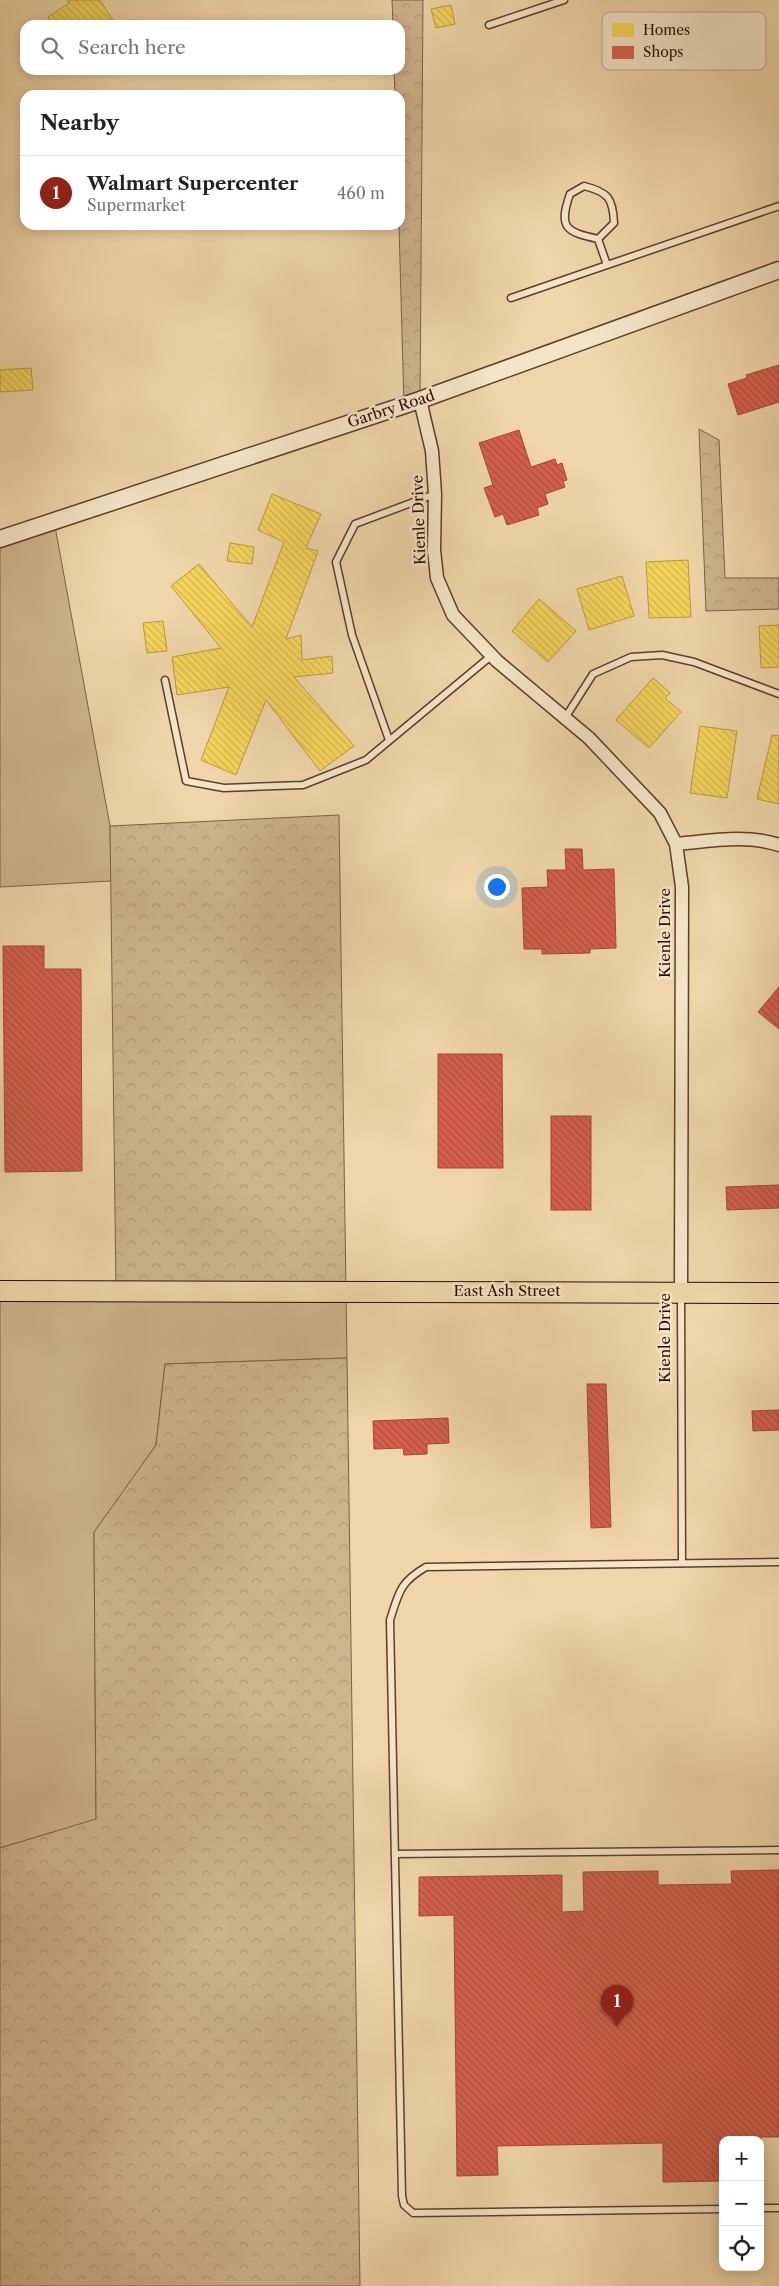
<!DOCTYPE html>
<meta charset="utf-8">
<style>
:root{--surface:#fff;--page:#f6f6f6;--text:#222;--muted:#767676;--line:#e0e0e0;--accent:#8f2418}
body{margin:0;font-family:"Libre Caslon Text",serif;background:var(--page);color:var(--text)}
.controls{position:absolute;right:15px;bottom:15px;display:grid;overflow:hidden;border-radius:10px;box-shadow:0 2px 12px #0003}
.controls button{width:45px;height:45px;display:grid;place-items:center;padding:0;border:0;border-bottom:1px solid var(--line);background:var(--surface);color:var(--text);font:25px sans-serif}
.you{position:absolute;left:496px;top:886px;width:18px;height:18px;margin:-12px;border:4px solid #fff;border-radius:50%;background:#1a73e8;box-shadow:0 0 0 8px #1a73e833}
.badge{display:grid;place-items:center;width:32px;height:32px;border-radius:50%;background:var(--accent);color:#fff;font-size:16px;font-weight:700}
.pin{position:absolute;translate:-50% -41px;filter:drop-shadow(0 1px 2px #0008)}
.pin::after{content:'';position:absolute;top:26px;width:18px;height:15px;background:inherit;clip-path:polygon(0 0,100% 0,50% 100%)}
.list{margin:0;padding:0;list-style:none}
h2{display:flex;justify-content:space-between;align-items:center;height:65px;margin:0;padding:0 20px;font-size:21px}
h2 small{font-size:16px;font-weight:400;color:var(--muted)}
.list li{display:grid;grid-template-columns:32px 1fr auto;gap:15px;align-items:center;box-sizing:border-box;height:75px;padding:0 20px;border-top:1px solid var(--line)}
.list b{display:block;font-size:19px;white-space:nowrap}
.list p{margin:0;font-size:16px;white-space:nowrap;color:var(--muted)}
.list em{font-size:16px;font-style:normal;color:var(--muted)}
.icon{flex:none;width:28px;height:28px;fill:none;stroke:currentColor;stroke-width:2;stroke-linecap:round;stroke-linejoin:round}
.map{position:relative;flex:none;width:779px;height:2286px;overflow:hidden}
.search{position:absolute;background:var(--surface);box-shadow:0 2px 12px #0003;left:20px;top:20px;width:385px;height:55px;display:flex;align-items:center;gap:12px;box-sizing:border-box;padding:0 18px;border-radius:15px;color:var(--muted);font-size:19px}
.panel{position:absolute;background:var(--surface);box-shadow:0 2px 12px #0003;left:20px;top:90px;width:385px;height:140px;border-radius:15px}
.map>svg:first-child{display:block}
</style>
<div class="map">
<svg width="779" height="2286" viewBox="0 0 779 2286">
<defs>
<pattern id="forest-crowns" width="20" height="18" patternUnits="userSpaceOnUse" patternTransform="scale(1.25)"><rect width="20" height="18" fill="#ceb38c"/><path d="M2 6a3 3 0 1 1 6 0M12 15a3 3 0 1 1 6 0" fill="none" stroke="#b19977"/></pattern>
<pattern id="homes-back-hatch" width="6" height="6" patternUnits="userSpaceOnUse" patternTransform="scale(1.25)"><rect width="6" height="6" fill="#f6d55c"/><path d="M-1 5l2 2M0 0l6 6M5-1l2 2" fill="none" stroke="#d3b64e"/></pattern>
<pattern id="shops-back-hatch" width="6" height="6" patternUnits="userSpaceOnUse" patternTransform="scale(1.25)"><rect width="6" height="6" fill="#d6604d"/><path d="M-1 5l2 2M0 0l6 6M5-1l2 2" fill="none" stroke="#ae4d3e"/></pattern>
</defs>
<rect width="100%" height="100%" fill="#efd5a9"/>
<filter id="stains"><feTurbulence type="fractalNoise" baseFrequency=".004" numOctaves="4"/><feColorMatrix values="0 0 0 0 .2 0 0 0 0 .09 0 0 0 0 .02 0 0 0 .5 -.17"/></filter>
<radialGradient id="worn" r=".72"><stop offset=".6" stop-color="#630" stop-opacity="0"/><stop offset="1" stop-color="#630" stop-opacity=".3"/></radialGradient>
<!-- green -->
<g fill="#ceb38c" stroke="#7d5f46">
<path d="M 54,521 L 110,826 L 111,881 L 0,887 L 0,539 Z"/>
<path d="M 0,1291 L 346,1291 L 347,1358 L 165,1364 L 156,1445 L 94,1533 L 96,1820 L 0,1848 Z"/>
</g>
<!-- forest -->
<g fill="url(#forest-crowns)" stroke="#7d5f46">
<path d="M 392,0 L 423,0 L 420,400 L 404,406 L 399,225 L 400,95 L 395,95 L 394,70 L 400,70 L 400,25 L 393,25 Z"/>
<path d="M 699,429 L 719,440 L 725,578 L 779,578 L 779,609 L 706,611 Z"/>
<path d="M 339,815 L 346,1291 L 116,1291 L 110,826 Z"/>
<path d="M 347,1358 L 360,2286 L 0,2286 L 0,1848 L 96,1819 L 94,1532 L 156,1445 L 165,1364 Z"/>
</g>
<!-- homes -->
<g fill="url(#homes-back-hatch)" stroke="#b99841">
<path d="M 67,0 L 100,0 L 116,25 L 49,25 L 52,23 L 48,17 L 69,3 Z"/>
<path d="M 451,5 L 455,24 L 436,28 L 431,9 Z"/>
<path d="M 31,368 L 33,390 L 0,392 L 0,370 Z"/>
<path d="M 272,494 L 321,514 L 306,548 L 318,551 L 286,639 L 301,635 L 302,660 L 332,656 L 333,673 L 294,677 L 354,746 L 320,771 L 266,700 L 236,775 L 201,760 L 229,687 L 177,695 L 172,657 L 221,648 L 171,586 L 199,564 L 252,627 L 284,542 L 258,530 Z"/>
<path d="M 230,543 L 254,547 L 252,564 L 227,561 Z"/>
<path d="M 688,560 L 691,617 L 649,618 L 646,562 Z"/>
<path d="M 622,576 L 634,616 L 589,630 L 577,589 Z"/>
<path d="M 539,599 L 576,631 L 548,662 L 512,631 Z"/>
<path d="M 163,621 L 167,651 L 147,653 L 143,623 Z"/>
<path d="M 779,625 L 779,667 L 761,668 L 759,626 Z"/>
<path d="M 653,678 L 670,693 L 665,698 L 681,712 L 649,748 L 616,720 Z"/>
<path d="M 700,726 L 737,731 L 727,798 L 690,793 Z"/>
<path d="M 772,735 L 779,736 L 779,804 L 757,799 Z"/>
</g>
<!-- shops -->
<g fill="url(#shops-back-hatch)" stroke="#a34636">
<path d="M 779,365 L 779,402 L 738,415 L 728,384 L 747,378 L 746,375 Z"/>
<path d="M 519,430 L 531,467 L 555,459 L 557,465 L 562,463 L 567,480 L 563,481 L 565,487 L 545,494 L 548,504 L 537,508 L 539,515 L 507,525 L 503,514 L 495,517 L 484,488 L 493,485 L 479,443 Z"/>
<path d="M 565,849 L 582,849 L 583,870 L 614,869 L 616,948 L 590,949 L 590,953 L 542,954 L 542,949 L 524,949 L 522,888 L 548,887 L 547,870 L 566,870 Z"/>
<path d="M 3,946 L 44,946 L 44,969 L 81,969 L 82,1171 L 5,1172 Z"/>
<path d="M 779,987 L 779,1029 L 758,1012 Z"/>
<path d="M 438,1054 L 502,1054 L 503,1168 L 438,1168 Z"/>
<rect x="551" y="1116" width="40" height="94"/>
<path d="M 779,1185 L 779,1208 L 727,1210 L 726,1187 Z"/>
<path d="M 587,1384 L 606,1384 L 611,1527 L 591,1528 Z"/>
<path d="M 779,1410 L 779,1430 L 753,1431 L 752,1411 Z"/>
<path d="M 448,1418 L 449,1443 L 427,1444 L 427,1454 L 404,1455 L 403,1448 L 374,1449 L 373,1421 Z"/>
<path d="M 779,1870 L 779,2137 L 761,2137 L 762,2180 L 760,2140 L 723,2140 L 723,2181 L 663,2182 L 663,2143 L 497,2146 L 498,2175 L 457,2176 L 454,1915 L 419,1916 L 419,1877 L 562,1875 L 562,1912 L 584,1911 L 583,1872 L 658,1871 L 658,1885 L 732,1884 L 731,1871 Z"/>
</g>
<g fill="none" stroke-linecap="round" stroke-linejoin="round">
<defs>
<g id="service">
<path d="M 489,25 L 564,0"/>
<path d="M 598,239 C 566,232 558,228 570,194 L 584,186 C 608,192 613,198 614,223 L 598,239 L 607,265"/>
<path d="M 511,298 L 779,206"/>
<path d="M 165,680 L 186,781 L 224,788 L 303,785 L 366,760 L 491,656"/>
<path d="M 565,718 L 593,674 L 631,657 L 662,655 L 694,662 L 779,694"/>
<path d="M 389,740 L 352,635 L 336,562 L 355,524 L 435,494"/>
<path d="M 681,1294 L 682,1563"/>
<path d="M 395,1854 L 779,1850"/>
<path d="M 760,2208 L 779,2208"/>
<path d="M 723,2209 L 413,2213 L 404,2205 L 402,2196 L 390,1620 C 399,1592 400,1582 426,1567 L 779,1562"/>
</g>
<g id="minor">
<path d="M 420,400 L 432,451 L 435,494 L 434,550 L 437,578 L 453,615 L 497,661 L 589,738 L 660,813 L 676,844 L 682,887 L 681,1293"/>
<path d="M 676,844 C 710,841 747,834 779,845"/>
</g>
<path id="tertiary" d="M 0,539 L 420,400 L 779,270"/>
<path id="primary" d="M 0,1291 L 779,1293"/>
</defs>
<!-- service casing -->
<use href="#service" stroke="#5d3e2b" stroke-width="9"/>
<!-- minor casing -->
<use href="#minor" stroke="#5d3e2b" stroke-width="15"/>
<!-- tertiary casing -->
<use href="#tertiary" stroke="#5d3e2b" stroke-width="19"/>
<!-- primary casing -->
<use href="#primary" stroke="#2c0b01" stroke-width="22"/>
<!-- service -->
<use href="#service" stroke="#f5e4c7" stroke-width="6"/>
<!-- minor -->
<use href="#minor" stroke="#f5e4c7" stroke-width="12"/>
<!-- tertiary -->
<use href="#tertiary" stroke="#f5e4c7" stroke-width="16"/>
<!-- primary -->
<use href="#primary" stroke="#efd5a9" stroke-width="20"/>
</g>
<g text-anchor="middle" stroke-width="5" stroke-linejoin="round" paint-order="stroke">
<!-- street labels -->
<g font-size="15" fill="#2c0b01" stroke="#f5e4c7">
<text transform="translate(391 409) rotate(-18)" y="5">Garbry Road</text>
<text transform="translate(419 520) rotate(-92)" y="5">Kienle Drive</text>
<text transform="translate(665 933) rotate(-90)" y="5">Kienle Drive</text>
<text x="507" y="1296">East Ash Street</text>
<text transform="translate(665 1338) rotate(-90)" y="5">Kienle Drive</text>
</g>
</g>
<!-- legend -->
<rect x="602" y="12" width="164" height="58" rx="8" fill="#f5e4c7" stroke="#b9a38c" stroke-width="1"/>
<rect x="612" y="23" width="22" height="14" fill="#f6d55c"/>
<rect x="612" y="46" width="22" height="13" fill="#d6604d"/>
<g font-size="14" fill="#2c0b01">
<text x="643" y="35">Homes</text>
<text x="643" y="57">Shops</text>
</g>
<rect width="100%" height="100%" filter="url(#stains)"/>
<rect width="100%" height="100%" fill="url(#worn)"/>
</svg>
<div class="controls">
<button>+</button>
<button>−</button>
<button><svg class="icon" aria-label="locate" viewBox="0 0 24 24"><circle cx="12" cy="12" r="6"/><path d="M12 2v4M12 18v4M2 12h4M18 12h4"/></svg></button>
</div>
<div class="you"></div>
<div class="pin badge" style="left:617px;top:2026px">1</div>
<div class="search"><svg class="icon" aria-label="search" viewBox="0 0 24 24"><circle cx="10" cy="10" r="6"/><path d="M15 15l6 6"/></svg>Search here</div>
<section class="panel">
<h2>Nearby<small></small></h2>
<ul class="list">
<li><span class="badge">1</span><div><b>Walmart Supercenter</b><p>Supermarket</p></div><em>460 m</em></li>
</ul>
</section>
</div>
